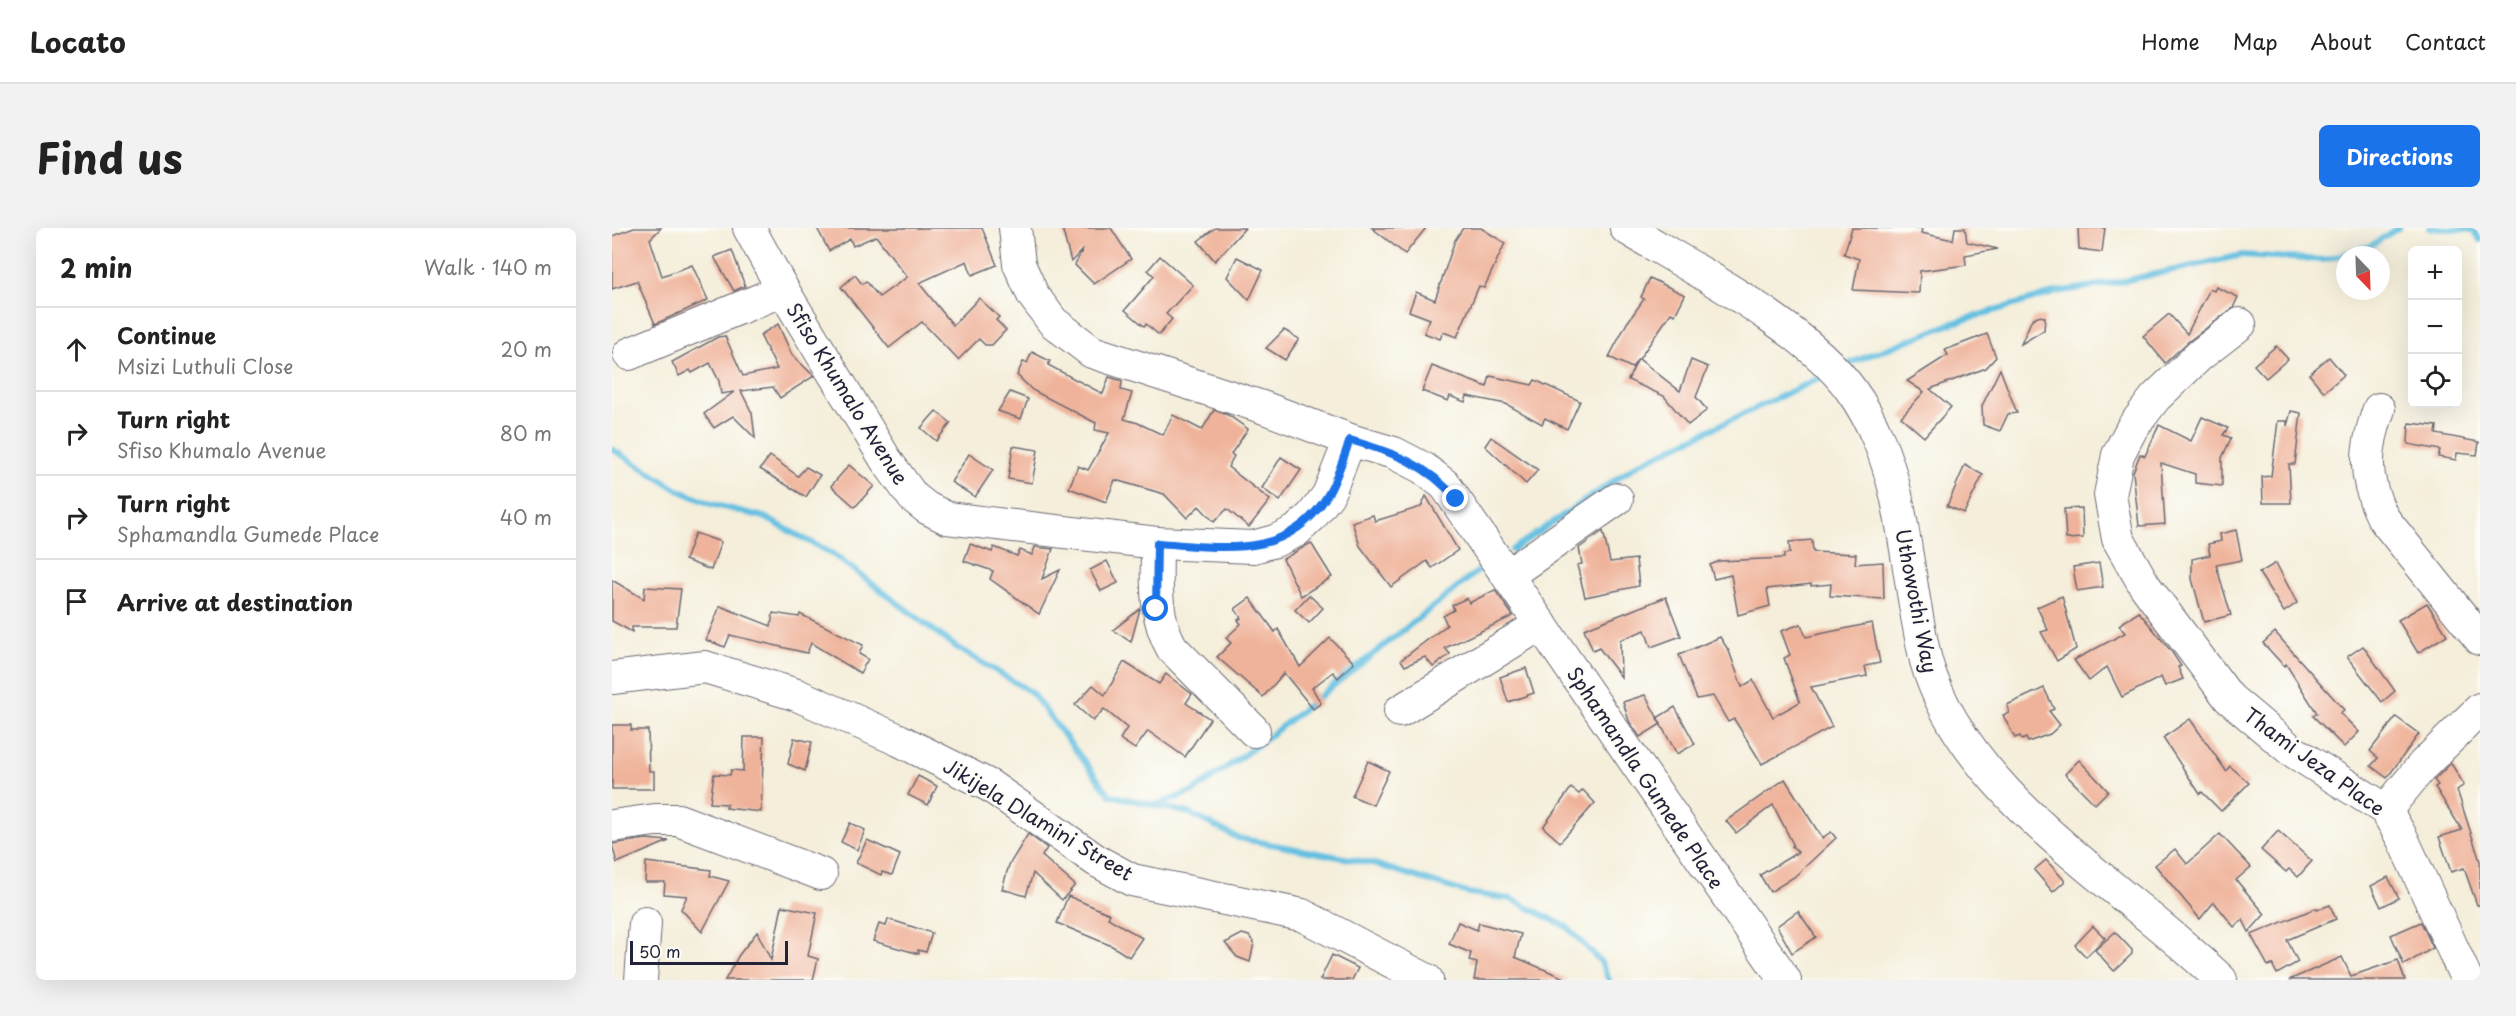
<!DOCTYPE html>
<meta charset="utf-8">
<style>
:root{--surface:#fff;--page:#f2f2f2;--text:#222;--muted:#767676;--line:#e0e0e0;--accent:#1a73e8}
body{margin:0;font-family:"Playpen Sans",sans-serif;background:var(--page);color:var(--text)}
.controls{position:absolute;right:18px;top:18px;display:grid;overflow:hidden;border-radius:9px;box-shadow:0 6px 24px #0002}
.controls button{width:54px;height:54px;display:grid;place-items:center;padding:0;border:0;border-bottom:2px solid var(--line);background:var(--surface);color:var(--text);font:30px sans-serif}
.compass{position:absolute;left:1724px;top:18px;width:54px;height:54px;border-radius:50%;background:var(--surface);box-shadow:0 6px 24px #0002;rotate:157deg}
.scale{position:absolute;left:18px;bottom:15px;width:158px;box-sizing:border-box;padding-left:6px;border:3px solid #22223b;border-top:0;font-size:16px;line-height:21px;white-space:nowrap;color:#22223b;-webkit-text-stroke:4px #fdfcf7;paint-order:stroke}
.stop{position:absolute;width:18px;height:18px;margin:-14px;border:4px solid #1a73e8;border-radius:50%;background:#fff}
.stop.end{background:#1a73e8;border-color:#fff;box-shadow:0 2px 6px #0008}
.list{margin:0;padding:0;list-style:none}
h2{display:flex;justify-content:space-between;align-items:center;height:78px;margin:0;padding:0 24px;font-size:26px}
h2 small{font-size:20px;font-weight:400;color:var(--muted)}
.list li{display:grid;grid-template-columns:39px 1fr auto;gap:18px;align-items:center;box-sizing:border-box;height:84px;padding:0 24px;border-top:2px solid var(--line)}
.list b{display:block;font-size:22px;white-space:nowrap}
.list p{margin:0;font-size:20px;white-space:nowrap;color:var(--muted)}
.list em{font-size:20px;font-style:normal;color:var(--muted)}
.icon{flex:none;width:33px;height:33px;fill:none;stroke:currentColor;stroke-width:2;stroke-linecap:round;stroke-linejoin:round}
.map{position:relative;flex:none;width:1868px;height:752px;overflow:hidden;border-radius:9px}
header{display:flex;align-items:center;gap:36px;box-sizing:border-box;height:84px;padding:0 30px;background:var(--surface);border-bottom:2px solid var(--line)}
header strong{font-size:28px}
nav{display:flex;gap:33px;margin-inline-start:auto;font-size:21px}
.intro{display:flex;align-items:center;justify-content:space-between;box-sizing:border-box;height:144px;padding:0 36px}
h1{margin:0;font-size:42px}
.button{padding:15px 27px;border-radius:9px;background:var(--accent);color:#fff;font-size:21px;font-weight:700}
main{display:flex;gap:36px;padding:0 36px}
aside{flex:1;background:var(--surface);border-radius:9px;box-shadow:0 6px 24px #0002}
.map>svg:first-child{display:block}
</style>
<header>
<strong>Locato</strong>
<nav><a>Home</a><a>Map</a><a>About</a><a>Contact</a></nav>
</header>
<div class="intro"><h1>Find us</h1><a class="button">Directions</a></div>
<main>
<aside>
<h2>2 min<small>Walk · 140 m</small></h2>
<ul class="list">
<li><svg class="icon" aria-label="ahead" viewBox="0 0 24 24"><path d="M12 20V5M6 11l6-6 6 6"/></svg><div><b>Continue</b><p>Msizi Luthuli Close</p></div><em>20 m</em></li>
<li><svg class="icon" aria-label="right" viewBox="0 0 24 24"><path d="M7 20v-9h11M14 6l5 5-5 5"/></svg><div><b>Turn right</b><p>Sfiso Khumalo Avenue</p></div><em>80 m</em></li>
<li><svg class="icon" aria-label="right" viewBox="0 0 24 24"><path d="M7 20v-9h11M14 6l5 5-5 5"/></svg><div><b>Turn right</b><p>Sphamandla Gumede Place</p></div><em>40 m</em></li>
<li><svg class="icon" aria-label="arrive" viewBox="0 0 24 24"><path d="M6 21V4h12l-3 4 3 4H6"/></svg><div><b>Arrive at destination</b></div></li>
</ul>
</aside>
<div class="map">
<svg width="1868" height="752" viewBox="0 0 1868 752">
<rect width="100%" height="100%" fill="#fdfcf7"/>
<filter id="ink" filterUnits="userSpaceOnUse"><feTurbulence type="fractalNoise" baseFrequency=".0167" numOctaves="2"/><feDisplacementMap in="SourceGraphic" scale="12" xChannelSelector="R" yChannelSelector="G"/><feConvolveMatrix kernelMatrix="1 2 1 2 8 2 1 2 1" color-interpolation-filters="sRGB"/></filter>
<filter id="wash" filterUnits="userSpaceOnUse"><feTurbulence type="fractalNoise" baseFrequency=".008" numOctaves="4" result="noise"/><feDisplacementMap in="SourceGraphic" scale="24" xChannelSelector="R" yChannelSelector="G"/><feGaussianBlur stdDeviation="1.35" result="paint"/><feColorMatrix in="noise" values="0 0 0 0 0 0 0 0 0 0 0 0 0 0 0 0 0 1.4 0 .05"/><feComposite in="paint" operator="in"/></filter>
<g filter="url(#wash)">
<rect width="100%" height="100%" fill="#f4eeda"/>
<g fill="none" stroke-linecap="round" stroke-linejoin="round">
<!-- stream -->
<g stroke="#63bfe1" stroke-width="6">
<path d="M 1817,0 L 1862,2 L 1868,12"/>
<path d="M 1238,135 L 1344,94 L 1445,64 L 1507,54 L 1630,27 L 1712,32 L 1760,17 L 1786,0"/>
<path d="M 0,221 L 66,262 L 99,276 L 152,289 L 222,327 L 344,419 L 419,464 L 498,567 L 577,585 L 626,610 L 759,635 L 856,665 L 899,671 L 955,699 L 989,734 L 997,752"/>
<path d="M 900,322 L 1028,235 L 1207,150"/>
<path d="M 545,577 L 582,563 L 655,510 L 870,340"/>
</g>
</g>
<g id="blocks">
<!-- building -->
<g fill="#efb29a">
<path d="M 22,0 L 49,0 L 38,11 L 50,48 L 80,37 L 96,72 L 43,96 L 25,53 L 0,61 L 0,8 Z"/>
<path d="M 205,0 L 370,0 L 385,37 L 360,47 L 355,33 L 307,55 L 341,97 L 367,70 L 387,89 L 384,92 L 394,102 L 380,117 L 373,117 L 367,111 L 346,132 L 310,94 L 277,120 L 229,59 L 243,47 L 250,56 L 254,53 L 267,69 L 295,49 L 264,8 L 241,18 L 238,11 L 217,23 Z"/>
<path d="M 450,0 L 499,0 L 519,31 L 482,56 L 463,37 L 471,21 L 459,34 Z"/>
<path d="M 603,0 L 633,0 L 603,33 L 586,13 Z"/>
<path d="M 760,0 L 814,0 L 793,26 Z"/>
<path d="M 851,0 L 869,0 L 893,15 L 872,60 L 867,58 L 845,109 L 831,104 L 828,111 L 812,105 L 818,91 L 797,83 L 804,64 L 823,72 L 843,12 Z"/>
<path d="M 1240,0 L 1310,0 L 1309,5 L 1341,12 L 1343,0 L 1353,0 L 1355,14 L 1386,21 L 1353,27 L 1354,37 L 1308,43 L 1307,65 L 1241,62 L 1247,31 L 1232,26 Z"/>
<path d="M 1466,0 L 1493,0 L 1490,24 L 1467,21 Z"/>
<path d="M 120,22 L 133,58 L 122,63 L 102,29 Z"/>
<path d="M 548,28 L 581,57 L 554,86 L 560,91 L 547,107 L 534,96 L 532,98 L 513,82 L 542,48 L 536,42 Z"/>
<path d="M 625,29 L 651,42 L 637,72 L 615,49 Z"/>
<path d="M 1038,50 L 1073,67 L 1063,87 L 1059,85 L 1027,131 L 1068,163 L 1079,132 L 1096,139 L 1084,169 L 1095,182 L 1076,197 L 1052,168 L 1016,152 L 1026,131 L 1020,140 L 997,129 L 1015,95 L 1032,71 L 1029,69 Z"/>
<path d="M 1604,59 L 1626,69 L 1621,80 L 1577,113 L 1553,135 L 1531,108 L 1557,86 L 1575,106 L 1598,61 L 1602,63 Z"/>
<path d="M 1425,88 L 1433,89 L 1432,102 L 1409,116 L 1420,91 Z"/>
<path d="M 166,96 L 180,127 L 202,148 L 168,170 L 161,159 L 129,163 L 140,185 L 143,210 L 121,188 L 102,200 L 92,186 L 122,164 L 109,166 L 107,153 L 98,135 L 80,145 L 78,142 L 67,148 L 60,134 L 106,109 L 113,108 L 131,148 L 165,141 L 148,107 Z"/>
<path d="M 672,102 L 687,111 L 673,132 L 654,120 Z"/>
<path d="M 1375,106 L 1384,129 L 1374,140 L 1318,161 L 1339,179 L 1312,209 L 1289,189 L 1312,164 L 1295,153 L 1336,127 L 1333,122 Z"/>
<path d="M 1664,118 L 1676,131 L 1654,150 L 1642,137 Z"/>
<path d="M 420,124 L 438,133 L 436,137 L 491,166 L 497,149 L 510,153 L 509,162 L 520,165 L 512,191 L 526,195 L 551,207 L 561,187 L 590,202 L 602,182 L 616,187 L 636,201 L 619,226 L 622,228 L 616,239 L 658,272 L 637,299 L 615,281 L 602,294 L 587,278 L 575,290 L 552,266 L 503,252 L 494,274 L 457,260 L 466,238 L 476,242 L 497,205 L 483,202 L 484,195 L 420,162 L 405,147 L 411,134 L 415,135 Z"/>
<path d="M 1717,129 L 1732,147 L 1712,164 L 1697,146 Z"/>
<path d="M 820,138 L 875,159 L 878,148 L 920,157 L 923,152 L 968,173 L 955,201 L 933,190 L 930,196 L 894,176 L 855,168 L 853,174 L 838,168 L 836,173 L 810,163 Z"/>
<path d="M 1388,141 L 1405,185 L 1396,186 L 1388,203 L 1371,197 L 1370,178 Z"/>
<path d="M 398,164 L 416,171 L 409,191 L 386,183 Z"/>
<path d="M 324,183 L 339,195 L 324,213 L 309,200 Z"/>
<path d="M 1679,183 L 1689,185 L 1683,236 L 1677,236 L 1679,275 L 1651,275 L 1650,249 L 1659,248 L 1666,193 L 1675,193 L 1675,198 Z"/>
<path d="M 1590,189 L 1616,200 L 1611,207 L 1619,210 L 1610,230 L 1610,258 L 1583,255 L 1583,246 L 1549,235 L 1553,296 L 1527,298 L 1521,244 L 1528,226 L 1533,228 L 1547,197 L 1579,213 Z"/>
<path d="M 1797,195 L 1825,198 L 1824,206 L 1867,214 L 1865,227 L 1845,225 L 1844,232 L 1826,229 L 1828,222 L 1796,216 Z"/>
<path d="M 879,209 L 926,242 L 914,256 L 873,218 Z"/>
<path d="M 401,218 L 426,222 L 420,255 L 396,251 Z"/>
<path d="M 357,226 L 381,242 L 363,269 L 339,254 Z"/>
<path d="M 158,228 L 186,248 L 194,239 L 208,247 L 194,269 L 148,241 Z"/>
<path d="M 669,229 L 689,242 L 668,273 L 650,260 Z"/>
<path d="M 237,237 L 262,258 L 243,279 L 219,258 Z"/>
<path d="M 1353,237 L 1371,247 L 1352,285 L 1335,278 Z"/>
<path d="M 814,268 L 846,322 L 820,340 L 815,333 L 779,359 L 748,318 L 740,294 L 761,287 L 763,293 L 809,279 Z"/>
<path d="M 1470,280 L 1471,310 L 1454,311 L 1452,281 Z"/>
<path d="M 1624,302 L 1630,332 L 1604,337 L 1619,387 L 1592,394 L 1580,351 L 1580,331 L 1598,327 L 1596,316 L 1609,313 L 1608,306 Z"/>
<path d="M 991,303 L 998,334 L 1024,331 L 1027,358 L 973,369 L 965,337 L 970,336 L 967,320 Z"/>
<path d="M 83,305 L 109,314 L 99,342 L 73,332 Z"/>
<path d="M 1200,312 L 1201,324 L 1244,326 L 1243,336 L 1271,334 L 1272,371 L 1218,368 L 1219,356 L 1199,358 L 1199,356 L 1155,361 L 1158,378 L 1126,387 L 1119,347 L 1102,351 L 1098,337 L 1108,333 L 1172,330 L 1172,326 L 1178,325 L 1177,314 Z"/>
<path d="M 699,315 L 720,349 L 689,368 L 671,331 Z"/>
<path d="M 358,316 L 380,324 L 382,319 L 405,328 L 408,322 L 420,327 L 423,319 L 441,321 L 430,351 L 448,342 L 427,386 L 378,351 L 381,343 L 352,333 Z"/>
<path d="M 495,333 L 506,355 L 489,363 L 478,342 Z"/>
<path d="M 1487,335 L 1491,359 L 1465,363 L 1461,339 Z"/>
<path d="M 1664,335 L 1685,375 L 1672,384 L 1647,345 Z"/>
<path d="M 0,352 L 32,371 L 33,359 L 69,361 L 64,399 L 20,399 L 20,404 L 0,393 Z"/>
<path d="M 883,362 L 901,388 L 833,420 L 838,426 L 821,439 L 813,429 L 793,438 L 789,432 L 835,397 L 831,388 L 842,382 L 840,377 L 855,370 L 857,375 Z"/>
<path d="M 697,367 L 711,380 L 697,395 L 683,382 Z"/>
<path d="M 1450,368 L 1464,421 L 1445,433 L 1429,404 L 1436,402 L 1425,379 Z"/>
<path d="M 1054,369 L 1069,408 L 1039,419 L 1033,402 L 1008,412 L 1009,449 L 987,420 L 981,423 L 972,401 Z"/>
<path d="M 638,370 L 663,404 L 666,401 L 688,439 L 718,410 L 742,435 L 726,450 L 721,444 L 700,460 L 709,475 L 701,481 L 672,445 L 651,469 L 605,429 L 619,415 L 614,410 L 629,396 L 626,392 L 629,390 L 623,381 Z"/>
<path d="M 1815,375 L 1835,407 L 1806,425 L 1786,392 Z"/>
<path d="M 108,378 L 159,398 L 161,385 L 187,389 L 188,386 L 251,417 L 247,426 L 256,431 L 248,445 L 199,415 L 195,425 L 118,407 L 113,419 L 94,412 Z"/>
<path d="M 528,381 L 519,414 L 501,402 Z"/>
<path d="M 1527,384 L 1559,423 L 1569,438 L 1566,439 L 1571,451 L 1553,458 L 1549,449 L 1510,469 L 1495,439 L 1477,453 L 1462,432 L 1513,405 L 1507,397 Z"/>
<path d="M 1260,395 L 1268,435 L 1253,438 L 1255,448 L 1199,459 L 1220,499 L 1150,536 L 1122,491 L 1116,494 L 1101,468 L 1085,471 L 1067,427 L 1108,409 L 1117,423 L 1130,459 L 1141,452 L 1161,489 L 1188,474 L 1172,430 L 1178,427 L 1169,403 L 1189,396 L 1194,409 Z"/>
<path d="M 1663,404 L 1732,482 L 1728,485 L 1747,504 L 1732,519 L 1701,488 L 1705,485 L 1674,436 L 1672,438 L 1651,415 Z"/>
<path d="M 1751,418 L 1783,463 L 1770,474 L 1735,429 Z"/>
<path d="M 512,434 L 547,456 L 554,446 L 580,466 L 574,475 L 598,491 L 573,529 L 536,503 L 523,521 L 508,511 L 515,500 L 492,481 L 481,493 L 463,477 L 481,457 L 493,467 Z"/>
<path d="M 914,440 L 922,465 L 896,474 L 888,449 Z"/>
<path d="M 1432,460 L 1442,481 L 1437,483 L 1448,497 L 1438,506 L 1416,514 L 1414,510 L 1410,512 L 1408,508 L 1403,510 L 1391,487 L 1397,485 L 1395,477 Z"/>
<path d="M 1033,467 L 1049,496 L 1028,509 L 1017,493 L 1011,474 Z"/>
<path d="M 1063,479 L 1083,516 L 1065,526 L 1045,490 Z"/>
<path d="M 1784,489 L 1807,506 L 1775,550 L 1759,538 L 1766,530 L 1758,523 Z"/>
<path d="M 1578,491 L 1614,543 L 1618,538 L 1637,555 L 1609,583 L 1590,564 L 1588,566 L 1551,510 Z"/>
<path d="M 0,497 L 19,497 L 19,502 L 36,502 L 37,543 L 42,543 L 42,561 L 0,561 Z"/>
<path d="M 132,509 L 152,509 L 149,584 L 114,580 L 115,576 L 98,575 L 102,546 L 118,547 L 119,542 L 131,543 Z"/>
<path d="M 182,510 L 200,514 L 193,543 L 176,536 Z"/>
<path d="M 1467,532 L 1496,563 L 1483,576 L 1453,546 Z"/>
<path d="M 756,533 L 777,543 L 761,577 L 740,568 Z"/>
<path d="M 1839,535 L 1852,557 L 1845,562 L 1868,633 L 1868,677 L 1865,677 L 1852,640 L 1839,644 L 1827,609 L 1850,602 L 1823,559 L 1826,557 L 1822,552 Z"/>
<path d="M 306,548 L 325,558 L 316,577 L 296,567 Z"/>
<path d="M 1173,551 L 1210,610 L 1219,604 L 1224,610 L 1182,649 L 1158,664 L 1148,647 L 1186,624 L 1180,618 L 1181,616 L 1161,577 L 1124,605 L 1114,593 Z"/>
<path d="M 959,560 L 967,566 L 971,562 L 983,575 L 948,614 L 931,599 Z"/>
<path d="M 238,595 L 253,602 L 245,622 L 229,614 Z"/>
<path d="M 1666,603 L 1700,633 L 1686,649 L 1677,641 L 1674,644 L 1649,622 Z"/>
<path d="M 416,606 L 435,620 L 430,628 L 463,657 L 450,672 L 421,645 L 414,668 L 390,661 L 397,637 Z"/>
<path d="M 1608,606 L 1639,639 L 1624,652 L 1653,686 L 1637,704 L 1631,692 L 1622,699 L 1602,674 L 1588,691 L 1543,637 L 1563,621 L 1575,636 Z"/>
<path d="M 34,611 L 57,613 L 5,635 L 0,616 Z"/>
<path d="M 255,612 L 288,627 L 280,647 L 270,644 L 269,647 L 244,635 Z"/>
<path d="M 1434,632 L 1453,653 L 1441,664 L 1422,642 Z"/>
<path d="M 34,634 L 99,642 L 98,648 L 117,653 L 90,704 L 69,681 L 75,668 L 52,666 L 53,654 L 33,654 Z"/>
<path d="M 1776,649 L 1787,670 L 1769,679 L 1759,658 Z"/>
<path d="M 456,668 L 498,686 L 496,690 L 530,710 L 517,729 L 500,718 L 445,695 Z"/>
<path d="M 1718,677 L 1724,691 L 1675,712 L 1686,734 L 1665,746 L 1660,736 L 1656,738 L 1639,707 L 1704,680 L 1705,682 Z"/>
<path d="M 170,678 L 205,685 L 196,728 L 206,731 L 201,752 L 113,752 L 127,727 L 145,704 L 159,732 Z"/>
<path d="M 1186,683 L 1204,709 L 1180,725 L 1165,698 Z"/>
<path d="M 276,691 L 320,705 L 314,724 L 306,722 L 307,726 L 261,713 L 267,696 L 274,698 Z"/>
<path d="M 846,694 L 865,702 L 867,695 L 909,706 L 903,729 L 957,752 L 862,752 L 865,735 L 857,733 L 859,725 L 837,716 Z"/>
<path d="M 1809,694 L 1821,720 L 1792,737 L 1779,707 Z"/>
<path d="M 1481,698 L 1493,710 L 1474,729 L 1463,717 Z"/>
<path d="M 1503,704 L 1520,722 L 1520,726 L 1502,743 L 1483,722 Z"/>
<path d="M 630,706 L 637,708 L 642,715 L 638,734 L 625,729 L 613,715 Z"/>
<path d="M 720,727 L 746,740 L 740,752 L 708,752 Z"/>
<path d="M 1730,729 L 1739,748 L 1786,732 L 1793,752 L 1677,752 Z"/>
</g>
</g>
</g>
<g filter="url(#ink)">
<use href="#blocks" fill-opacity="0" stroke="#6c6973" stroke-width="1.5"/>
<g fill="none" stroke-linecap="round" stroke-linejoin="round">
<defs>
<g id="minor">
<path d="M 137,0 L 171,62 L 274,232 L 301,269 L 315,280 L 335,290 L 545,315 L 641,319 L 663,313 L 684,303 L 700,288 L 716,267 L 738,212"/>
<path d="M 403,0 L 407,36 L 421,67 L 441,94 L 480,124 L 650,179 L 738,212 L 782,225 L 811,240 L 833,257 L 1173,752"/>
<path d="M 1014,0 C 1082,42 1194,99 1239,162 C 1261,192 1276,232 1284,267 C 1296,322 1301,379 1314,433 C 1353,569 1512,657 1609,752"/>
<path d="M 1628,96 L 1588,127 L 1543,170 L 1520,200 L 1506,227 L 1498,267 L 1506,311 L 1533,358 L 1617,470 L 1679,522 L 1774,582 L 1790,610 L 1855,752"/>
<path d="M 17,126 L 171,62"/>
<path d="M 1767,181 C 1752,223 1751,250 1771,290 L 1868,411"/>
<path d="M 545,315 C 545,352 541,387 560,420 L 642,503"/>
<path d="M 896,347 L 1005,271"/>
<path d="M 0,450 L 93,439 L 185,467 L 287,512 L 378,558 L 485,633 L 520,652 L 690,687 L 815,752"/>
<path d="M 788,483 L 929,396"/>
<path d="M 1774,582 L 1811,537 L 1868,481"/>
<path d="M 0,598 L 43,592 L 66,592 L 209,646"/>
<path d="M 29,752 L 33,695"/>
</g>
</defs>
<!-- minor casing -->
<use href="#minor" stroke="#6c6973" stroke-width="34"/>
<!-- minor -->
<use href="#minor" stroke="#fff" stroke-width="32"/>
</g>
</g>
<g fill="none" stroke-linecap="round" stroke-linejoin="round" filter="url(#ink)">
<!-- route -->
<path stroke="#1a73e8" stroke-width="8" d="M 544,381 L 545,315 C 610,319 675,333 715,268 C 725,252 731,230 738,212 C 779,224 816,236 844,271"/>
</g>
<g text-anchor="middle" stroke-width="4.5" stroke-linejoin="round" paint-order="stroke">
<!-- street labels -->
<g font-size="20" fill="#22223b" stroke="#fdfcf7">
<text transform="translate(235 166) rotate(58)" y="7">Sfiso Khumalo Avenue</text>
<text transform="translate(1304 373) rotate(79)" y="7">Uthowothi Way</text>
<text transform="translate(1702 534) rotate(36)" y="7">Thami Jeza Place</text>
<text transform="translate(1033 550) rotate(56)" y="7">Sphamandla Gumede Place</text>
<text transform="translate(426 592) rotate(31)" y="7">Jikijela Dlamini Street</text>
</g>
</g>
</svg>
<div class="controls">
<button>+</button>
<button>−</button>
<button><svg class="icon" aria-label="locate" viewBox="0 0 24 24"><circle cx="12" cy="12" r="6"/><path d="M12 2v4M12 18v4M2 12h4M18 12h4"/></svg></button>
</div>
<svg class="compass" viewBox="-18 -18 36 36"><path d="M0-13l5 13h-10z" fill="#e53935"/><path d="M0 13l5-13h-10z" fill="#767676"/></svg>
<div class="scale">50 m</div>
<div class="stop" style="left:544px;top:381px"></div>
<div class="stop end" style="left:844px;top:271px"></div>
</div>
</main>
